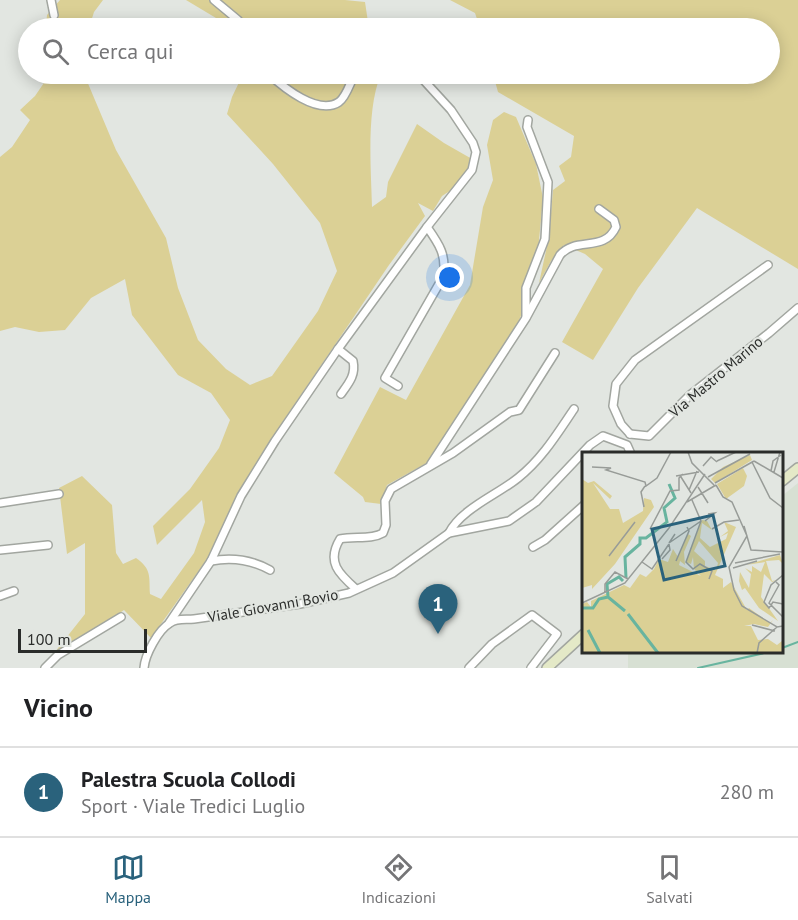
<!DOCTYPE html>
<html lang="it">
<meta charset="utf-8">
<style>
:root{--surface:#fff;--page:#f2f2f2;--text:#202124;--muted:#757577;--line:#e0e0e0;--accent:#2a627c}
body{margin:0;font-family:"PT Sans",sans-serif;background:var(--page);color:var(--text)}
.scale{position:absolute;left:18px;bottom:15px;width:129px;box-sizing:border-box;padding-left:6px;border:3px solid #2a2c2a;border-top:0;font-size:16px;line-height:21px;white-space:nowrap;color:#2a2c2a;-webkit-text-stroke:4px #e2e6e1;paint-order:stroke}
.you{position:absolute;left:450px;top:278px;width:21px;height:21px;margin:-15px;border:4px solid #fff;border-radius:50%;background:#1a73e8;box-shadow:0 0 0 9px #1a73e833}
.badge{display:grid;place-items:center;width:39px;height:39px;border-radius:50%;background:var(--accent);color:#fff;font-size:20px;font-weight:700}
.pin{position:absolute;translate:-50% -50px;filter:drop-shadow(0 2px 3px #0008)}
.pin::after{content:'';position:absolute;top:32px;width:21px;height:18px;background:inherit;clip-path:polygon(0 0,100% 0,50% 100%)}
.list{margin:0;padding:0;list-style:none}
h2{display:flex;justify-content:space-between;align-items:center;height:78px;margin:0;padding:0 24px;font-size:26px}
h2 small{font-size:20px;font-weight:400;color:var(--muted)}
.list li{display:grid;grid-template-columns:39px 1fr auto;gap:18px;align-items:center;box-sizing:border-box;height:90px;padding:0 24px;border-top:2px solid var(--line)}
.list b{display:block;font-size:22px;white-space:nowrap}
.list p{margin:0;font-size:20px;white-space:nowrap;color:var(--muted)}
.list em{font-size:20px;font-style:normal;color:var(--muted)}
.icon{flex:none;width:33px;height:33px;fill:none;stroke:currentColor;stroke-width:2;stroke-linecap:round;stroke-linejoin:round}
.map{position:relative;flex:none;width:798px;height:668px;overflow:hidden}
.search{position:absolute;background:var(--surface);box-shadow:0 3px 15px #0003;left:18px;right:18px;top:18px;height:66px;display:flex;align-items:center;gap:15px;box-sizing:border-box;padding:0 21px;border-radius:33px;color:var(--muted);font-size:22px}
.sheet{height:168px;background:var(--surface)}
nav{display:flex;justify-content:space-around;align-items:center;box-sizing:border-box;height:84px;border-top:2px solid var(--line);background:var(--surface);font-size:16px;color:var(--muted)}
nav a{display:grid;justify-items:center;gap:3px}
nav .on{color:var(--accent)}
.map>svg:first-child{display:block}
</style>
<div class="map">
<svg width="798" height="668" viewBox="0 0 798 668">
<rect width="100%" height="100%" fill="#e2e6e1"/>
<!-- built -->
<path fill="#d7e0d3" d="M 798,483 L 798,668 L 628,668 L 628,652 L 782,652 L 782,496 Z"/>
<!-- green -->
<g fill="#dbd095">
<path d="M 60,0 L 103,0 L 94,12 L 89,28 L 46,28 L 47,15 Z"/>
<path d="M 186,0 L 345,0 L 365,2 L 368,22 L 375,28 L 225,28 L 216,18 Z"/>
<path d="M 450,0 L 798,0 L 798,269 L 697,208 L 638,288 L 593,360 L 562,342 L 603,269 L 585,254 L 564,245 L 551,261 L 539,283 L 549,237 L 553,190 L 565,181 L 559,166 L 571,157 L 574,136 L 498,92 L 493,74 L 770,74 L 770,28 L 480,28 L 475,13 Z"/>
<path d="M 50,74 L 84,74 L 116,150 L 166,238 L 178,288 L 198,340 L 226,369 L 250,385 L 272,376 L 318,311 L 337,271 L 320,223 L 273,164 L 227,114 L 232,97 L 243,74 L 381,74 C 366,110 371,167 372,207 L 386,197 L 388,182 L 417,124 L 444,143 L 472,159 L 473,176 L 442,196 L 433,211 L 418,203 L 425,216 L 389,265 L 284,420 L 237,495 L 210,555 L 151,638 L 124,610 L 47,662 L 85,614 L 85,543 L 67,554 L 59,488 L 82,476 L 112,505 L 116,553 L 123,564 L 136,558 C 152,569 149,577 150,594 L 161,599 L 194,553 L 205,522 L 202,500 L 157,545 L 153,526 L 190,489 L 219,448 L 230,420 L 211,393 L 178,375 L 132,315 L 125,279 L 91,298 L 65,330 L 39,332 L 15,327 L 0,331 L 0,157 L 12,147 L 30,120 L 20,110 L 35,96 Z"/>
<path d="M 504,112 L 516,117 L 536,164 L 543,198 L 538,251 L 529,293 L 519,321 L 434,459 L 387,485 L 381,504 L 365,502 L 363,497 L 334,473 L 380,387 L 406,400 L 470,285 L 483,207 L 493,180 L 487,145 L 493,120 Z"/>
</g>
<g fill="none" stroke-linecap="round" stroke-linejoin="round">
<!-- stream -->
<g stroke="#68b49f" stroke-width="2">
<path d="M 782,648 L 798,642"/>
<path d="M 698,668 L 769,652"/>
</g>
<defs>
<g id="minor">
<path d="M 51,0 L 54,15"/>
<path d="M 214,0 L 238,20 L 243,28"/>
<path d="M 269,74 C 283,87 318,116 339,102 C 347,96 350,82 355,74"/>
<path d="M 526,317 L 526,288 L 545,239 L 548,182 L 527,127 L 528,120"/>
<path d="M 338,349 L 353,361 C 356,375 349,383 341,394"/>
<path d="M 398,386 L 385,378 L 443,277 C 447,255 439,244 427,227"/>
<path d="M 630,434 L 621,424 L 613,406 L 616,384 L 635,360 L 768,265"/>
<path d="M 630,434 L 649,436 L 690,395 L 769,333 L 798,308"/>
<path d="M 431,464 L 526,318 L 560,255 C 576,236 604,253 616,227 L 614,220 L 599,209"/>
<path d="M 0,503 L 59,494"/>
<path d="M 449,533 C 461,509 497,495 518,478 C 542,459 557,434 574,409"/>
<path d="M 533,547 L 545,540 L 584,505"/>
<path d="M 0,550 L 48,545"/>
<path d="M 211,561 C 232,557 252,560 270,570"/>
<path d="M 356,589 C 339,574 326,562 340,539 C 355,536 371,540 383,533 L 386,525 L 385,501 L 391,489 L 453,453 L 510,412 L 519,410 L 555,353"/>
<path d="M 0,596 L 14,591"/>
<path d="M 169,623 L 211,561 L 241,496 L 275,441 L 338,349 L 427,227 L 472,170 L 476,152 L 473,143 L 451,110 L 418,74"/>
<path d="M 45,668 L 58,655 L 121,617"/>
<path d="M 144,668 C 145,655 158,630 170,623 C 176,618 186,620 194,619 L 300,604 L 349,593 L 393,573 L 449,533 L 509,521 L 536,502 L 590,445 L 603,436 L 627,445 L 631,454"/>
<path d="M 469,668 L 492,644 L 532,615 L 557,634 L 531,668"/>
</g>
<g id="secondary">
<path d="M 782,481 L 798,468"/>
<path d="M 547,668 L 584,634"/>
</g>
</defs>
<!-- minor casing -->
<use href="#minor" stroke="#a2a6a0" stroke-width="10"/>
<!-- secondary casing -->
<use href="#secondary" stroke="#a2a6a0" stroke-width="12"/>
<!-- minor -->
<use href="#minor" stroke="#fff" stroke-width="7"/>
<!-- secondary -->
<use href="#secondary" stroke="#e4e9c7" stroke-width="9"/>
</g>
<g text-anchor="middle" stroke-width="4.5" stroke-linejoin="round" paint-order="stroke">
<!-- street labels -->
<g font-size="15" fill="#2a2c2a" stroke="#e2e6e1">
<text transform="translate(716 377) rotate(-40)" y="5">Via Mastro Marino</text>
<text transform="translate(273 606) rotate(-10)" y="5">Viale Giovanni Bovio</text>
</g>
</g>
<!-- overview -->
<g transform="translate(582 452)">
<rect width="201" height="201" fill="#e2e6e1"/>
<path d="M 168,3 L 170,8 L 133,31 L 129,27 L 141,15 ZM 161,16 L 165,24 L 162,34 L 144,47 L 135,32 ZM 0,27 L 6,31 L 12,29 L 30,44 L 28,47 L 11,31 L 28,57 L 37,57 L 41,71 L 61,59 L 62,46 L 69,48 L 72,55 L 33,112 L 10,137 L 10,133 L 0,136 ZM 120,68 L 125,69 L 130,78 L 120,71 L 118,86 L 128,95 L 144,87 L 146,81 L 138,85 L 146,79 L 142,70 L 154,75 L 133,123 L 141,127 L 141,136 L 149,130 L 165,158 L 167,156 L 188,171 L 191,168 L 186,175 L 172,172 L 162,174 L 169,174 L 176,188 L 186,187 L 195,193 L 200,189 L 201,201 L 0,201 L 0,152 L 5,150 L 9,155 L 9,149 L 42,133 L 48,136 L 58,122 L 64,125 L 72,117 L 77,107 L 86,110 L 91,97 L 96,105 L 106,82 L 109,84 L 102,100 L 103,113 L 98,109 L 97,113 L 119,124 L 112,117 L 111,105 L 109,112 L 104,110 ZM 117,89 L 136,111 L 134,118 L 123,114 L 123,109 L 112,99 ZM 198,103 L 201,112 L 197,108 L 184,109 L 190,129 L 195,128 L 190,130 L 182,122 L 179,145 L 196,169 L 177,156 L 163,136 L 160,138 L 157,129 L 158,120 L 167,136 L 169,122 L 163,116 L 170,120 L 170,114 L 179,120 L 183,110 L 164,113 Z" fill="#dbd095" fill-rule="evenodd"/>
<path fill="none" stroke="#68b49f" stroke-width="3" d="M 44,126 L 43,105 L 58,92 L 58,86 L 64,86 L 85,70 L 82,56 L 93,46 L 87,32M 26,145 L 43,159M 0,156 L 11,156 L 17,147 L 26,145 L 25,132 L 37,125 L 41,129M 46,162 L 76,201M 6,178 L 18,201"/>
<path fill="none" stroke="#989c98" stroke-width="1.5" d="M 106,0 L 110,11 L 132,33M 135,9 L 154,0M 172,9 L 201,26M 170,10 L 188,46 L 201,56M 121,14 L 129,5 L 135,10M 10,15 L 29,16 L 24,18 L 63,30 L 64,34 L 75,26 L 89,0M 189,19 L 191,9 L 199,3M 192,20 L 198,0M 94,24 L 117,20M 99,25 L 109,41M 126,25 L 168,2M 133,31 L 172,9M 134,33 L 141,45 L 150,50 L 165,84 L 147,115 L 152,138 L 160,154 L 195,175 L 201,174M 116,35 L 126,51M 107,38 L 115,19M 105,50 L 134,33M 62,55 L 59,40 L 63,34M 119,69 L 104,110 L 111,117 L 118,112 L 130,119 L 127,127M 123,69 L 133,61 L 126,62M 162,74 L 169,98 L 201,100M 68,77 L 88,39 L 97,38 L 97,26 L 101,22M 130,77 L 142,70 L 157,68M 93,82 L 87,91 L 119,69 L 110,48M 27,104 L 53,70M 80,107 L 88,98 L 87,92M 94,109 L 107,79 L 105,75M 60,110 L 70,117 L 87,92M 153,111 L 198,102M 151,116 L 175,109M 201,123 L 189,133 L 182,150 L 187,156 L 191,150 L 201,152M 194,130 L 197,133 L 187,151 L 201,165M 23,141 L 23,132 L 33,120 L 46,127M 0,151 L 43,131 L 87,76 L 123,22M 170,173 L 193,179M 175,201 L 177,191 L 195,175"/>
<path fill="#2a627c" fill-opacity="0.15" stroke="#2a627c" stroke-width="3" d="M 131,63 L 143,114 L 82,128 L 70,77 Z"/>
<rect width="201" height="201" fill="none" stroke="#2a2c2a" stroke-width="3"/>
</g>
</svg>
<div class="scale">100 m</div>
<div class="you"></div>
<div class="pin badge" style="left:438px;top:634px">1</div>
<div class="search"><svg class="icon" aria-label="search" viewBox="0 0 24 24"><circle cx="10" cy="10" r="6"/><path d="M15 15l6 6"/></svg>Cerca qui</div>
</div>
<section class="sheet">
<h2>Vicino<small></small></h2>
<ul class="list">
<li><span class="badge">1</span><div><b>Palestra Scuola Collodi</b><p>Sport · Viale Tredici Luglio</p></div><em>280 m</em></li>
</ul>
</section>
<nav>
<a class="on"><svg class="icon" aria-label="map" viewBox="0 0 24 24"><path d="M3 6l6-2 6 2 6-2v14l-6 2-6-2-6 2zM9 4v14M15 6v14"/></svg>Mappa</a>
<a><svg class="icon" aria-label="directions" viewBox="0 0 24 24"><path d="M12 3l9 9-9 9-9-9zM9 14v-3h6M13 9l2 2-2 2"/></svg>Indicazioni</a>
<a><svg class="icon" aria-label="saved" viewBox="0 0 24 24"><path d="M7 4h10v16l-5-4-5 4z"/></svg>Salvati</a>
</nav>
